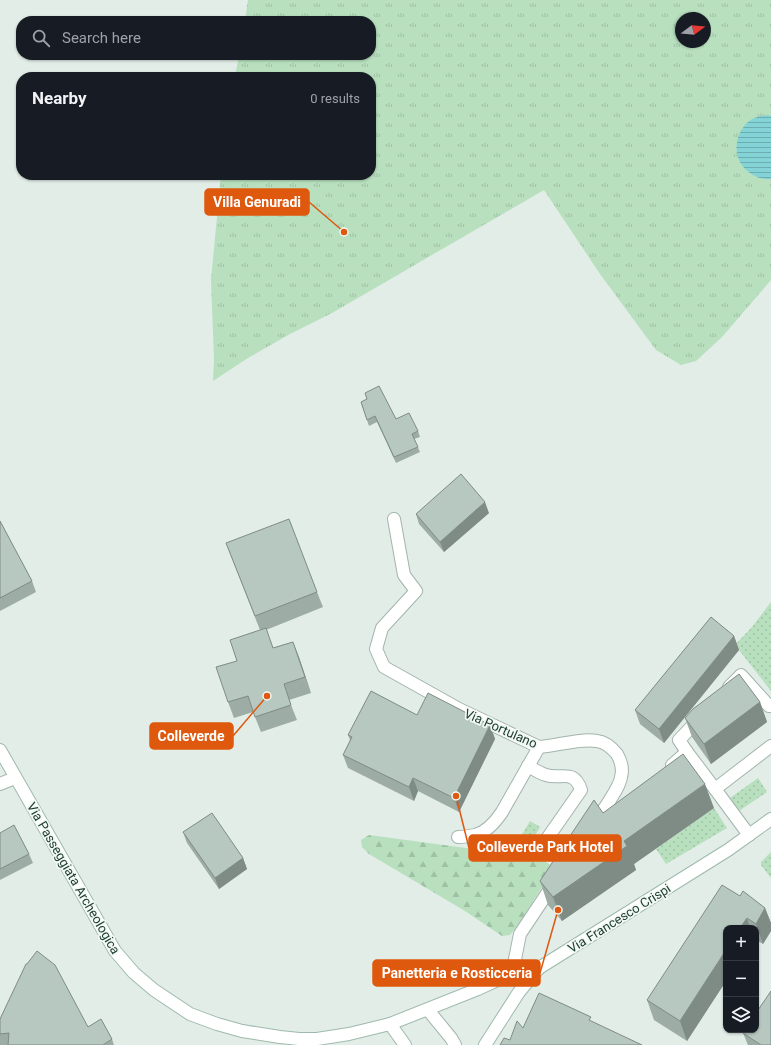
<!DOCTYPE html>
<meta charset="utf-8">
<style>
:root{--surface:#171b24;--page:#242831;--text:#f1f3f6;--muted:#9ea1a6;--line:#363941}
body{margin:0;font-family:Roboto,sans-serif;background:var(--page);color:var(--text)}
.controls{position:absolute;right:12px;bottom:12px;display:grid;overflow:hidden;border-radius:8px;box-shadow:0 1px 3px #0004}
.controls button{width:36px;height:36px;display:grid;place-items:center;padding:0;border:0;border-bottom:1px solid var(--line);background:var(--surface);color:var(--text);font:20px sans-serif}
.compass{position:absolute;left:675px;top:12px;width:36px;height:36px;border-radius:50%;background:var(--surface);box-shadow:0 1px 3px #0004;rotate:74deg}
.list{margin:0;padding:0;list-style:none}
h2{display:flex;justify-content:space-between;align-items:center;height:52px;margin:0;padding:0 16px;font-size:17px}
h2 small{font-size:13px;font-weight:400;color:var(--muted)}
.icon{flex:none;width:22px;height:22px;fill:none;stroke:currentColor;stroke-width:2;stroke-linecap:round;stroke-linejoin:round}
.map{position:relative;flex:none;width:771px;height:1045px;overflow:hidden}
.search{position:absolute;background:var(--surface);box-shadow:0 1px 3px #0004;left:16px;top:16px;width:360px;height:44px;display:flex;align-items:center;gap:10px;box-sizing:border-box;padding:0 14px;border-radius:16px;color:var(--muted);font-size:15px}
.panel{position:absolute;background:var(--surface);box-shadow:0 1px 3px #0004;left:16px;top:72px;width:360px;height:108px;border-radius:16px}
.map>svg:first-child{display:block}
</style>
<div class="map">
<svg width="771" height="1045" viewBox="0 0 771 1045">
<defs>
<pattern id="grass-dots" width="8" height="8" patternUnits="userSpaceOnUse"><rect width="8" height="8" fill="#b8e0be"/><path d="M2 2h.1M6 6h.1" fill="none" stroke="#9ec1a4" stroke-width="1.8" stroke-linecap="round"/></pattern>
<pattern id="forest-firs" width="22" height="20" patternUnits="userSpaceOnUse"><rect width="22" height="20" fill="#b8e0be"/><path d="M5 1l3.5 6h-7zM16 11l3.5 6h-7z" fill="#9ec1a4"/></pattern>
<pattern id="park-tufts" width="24" height="20" patternUnits="userSpaceOnUse"><rect width="24" height="20" fill="#b8e0be"/><path d="M3 7l-1-3M5 7V3M7 7l1-3M15 17l-1-3M17 17v-4M19 17l1-3" fill="none" stroke="#9ec1a4"/></pattern>
<pattern id="water-rules" width="6" height="5" patternUnits="userSpaceOnUse"><rect width="6" height="5" fill="#84d3d7"/><path d="M0 2.5h6" fill="none" stroke="#6cadaf"/></pattern>
</defs>
<rect width="100%" height="100%" fill="#e1ede6"/>
<!-- grass -->
<g fill="url(#grass-dots)">
<path d="M 771,602 L 771,691 L 739,650 L 734,646 L 752,627 Z"/>
<path d="M 758,778 L 767,792 L 739,811 L 730,798 Z"/>
<path d="M 714,808 L 727,828 L 666,864 L 656,849 Z"/>
<path d="M 530,821 L 540,827 L 528,848 L 518,841 Z"/>
<path d="M 771,852 L 771,878 L 761,865 L 761,862 Z"/>
</g>
<!-- forest -->
<path fill="url(#forest-firs)" d="M 369,835 L 488,851 L 502,846 L 515,838 L 554,868 L 518,925 L 510,935 L 502,936 L 465,911 L 369,854 L 362,847 L 361,840 Z"/>
<!-- park -->
<path fill="url(#park-tufts)" fill-rule="evenodd" d="M 248,0 L 771,0 L 771,280 L 722,337 L 696,361 L 681,365 L 656,350 L 600,274 L 544,190 L 332,313 L 290,334 L 248,358 L 213,381 L 214,360 L 211,280 L 221,175 L 371,175 L 371,77 L 235,77 L 239,55 L 371,55 L 371,21 L 245,21 ZM 681,18 L 705,18 L 705,42 L 681,42 Z"/>
<!-- water -->
<path fill="url(#water-rules)" d="M 768,115 L 771,116 L 771,179 C 765,180 758,178 753,175 C 748,172 743,168 740,162 C 733,149 737,132 748,122 C 754,117 761,116 768,115 Z"/>
<g fill="none" stroke-linecap="round" stroke-linejoin="round">
<defs>
<g id="lane">
<path d="M 729,687 L 741,675 L 769,706"/>
<path d="M 687,752 L 679,740 L 700,718"/>
<path d="M 672,765 L 687,752 L 715,789 L 771,746"/>
<path d="M 528,766 C 534,769 539,773 546,775 C 561,780 574,768 581,790 L 544,843"/>
<path d="M 0,784 L 15,778"/>
<path d="M 715,789 L 749,835"/>
<path d="M 458,837 C 464,837 470,836 475,835 C 487,832 496,821 502,812 L 539,747"/>
</g>
<g id="street">
<path d="M 394,519 L 404,575 L 416,591 L 382,628 L 376,649 L 384,667 L 459,709 L 539,747 C 556,746 580,738 597,741 C 605,742 612,748 617,754 C 621,761 623,770 621,777 C 621,780 619,783 618,786 C 611,800 602,812 593,825"/>
<path d="M 519,970 L 515,959 L 520,934 L 554,883"/>
<path d="M 428,1010 L 451,1038 L 455,1045"/>
</g>
<g id="secondary">
<path d="M 0,750 L 115,951 L 134,973 L 154,990 L 190,1014 L 217,1024 L 242,1031 L 280,1037 L 299,1039 L 317,1039 L 349,1034 L 390,1024 L 478,989 L 519,970 L 539,968 L 728,850 L 771,819"/>
<path d="M 390,1024 L 405,1045"/>
<path d="M 485,1045 L 519,992 L 539,968"/>
</g>
</defs>
<!-- lane casing -->
<use href="#lane" stroke="#a3b5ad" stroke-width="14"/>
<!-- street casing -->
<use href="#street" stroke="#a3b5ad" stroke-width="14"/>
<!-- secondary casing -->
<use href="#secondary" stroke="#9ebaad" stroke-width="14"/>
<!-- lane -->
<use href="#lane" stroke="#fff" stroke-width="12"/>
<!-- street -->
<use href="#street" stroke="#fff" stroke-width="12"/>
<!-- secondary -->
<use href="#secondary" stroke="#fff" stroke-width="12"/>
</g>
<!-- wall -->
<g fill="#9daca4">
<path d="M 365,393 L 396,419 L 418,431 L 420,437 L 414,439 L 420,452 L 396,463 L 377,422 L 369,426 L 361,402 L 367,399 Z"/>
<path d="M 489,513 L 444,552 L 419,524 L 416,514 Z"/>
<path d="M 0,521 L 32,581 L 36,592 L 0,611 Z"/>
<path d="M 226,543 L 317,592 L 323,607 L 266,630 L 273,648 L 293,642 L 311,693 L 289,700 L 297,720 L 261,732 L 253,712 L 234,718 L 228,702 L 237,661 L 260,630 Z"/>
<path d="M 734,636 L 739,650 L 664,743 L 640,724 L 635,710 Z"/>
<path d="M 760,702 L 767,722 L 711,764 L 692,737 L 685,718 Z"/>
<path d="M 417,715 L 490,725 L 495,739 L 459,812 L 418,791 L 414,801 L 348,768 L 343,755 L 350,740 L 348,735 Z"/>
<path d="M 714,808 L 634,864 L 636,870 L 562,921 L 548,905 L 540,881 L 603,813 Z"/>
<path d="M 183,832 L 243,858 L 247,869 L 219,889 L 187,843 Z"/>
<path d="M 0,833 L 29,854 L 33,863 L 0,880 Z"/>
<path d="M 740,896 L 765,908 L 771,923 L 771,931 L 763,944 L 756,940 L 756,928 L 726,928 L 726,981 L 687,1041 L 654,1020 L 647,1000 Z"/>
<path d="M 27,964 L 88,1027 L 112,1039 L 114,1045 L 0,1045 L 0,1019 Z"/>
<path d="M 743,1033 L 771,1045 L 748,1045 Z"/>
</g>
<!-- shaded-wall -->
<g fill="#7f8c86">
<path d="M 485,502 L 489,513 L 444,552 L 440,542 Z"/>
<path d="M 734,636 L 739,650 L 664,743 L 659,729 Z"/>
<path d="M 293,642 L 299,657 L 311,693 L 305,677 Z"/>
<path d="M 760,702 L 767,722 L 711,764 L 704,744 Z"/>
<path d="M 490,725 L 495,739 L 459,812 L 454,798 Z"/>
<path d="M 413,778 L 418,791 L 414,801 L 409,787 Z"/>
<path d="M 705,784 L 714,808 L 634,864 L 636,870 L 562,921 L 553,897 L 624,841 Z"/>
<path d="M 243,858 L 247,869 L 219,889 L 215,878 Z"/>
<path d="M 765,908 L 771,923 L 771,931 L 763,944 L 756,924 Z"/>
<path d="M 747,918 L 750,928 L 740,928 Z"/>
<path d="M 726,950 L 726,981 L 687,1041 L 680,1021 Z"/>
</g>
<!-- building -->
<g fill="#b6c8bf" stroke="#7f8c86">
<path d="M 379,386 L 396,419 L 409,413 L 418,431 L 412,434 L 418,447 L 394,457 L 375,416 L 367,420 L 361,402 L 367,399 L 365,393 Z"/>
<path d="M 461,474 L 485,502 L 440,542 L 416,514 Z"/>
<path d="M 289,519 L 317,592 L 255,616 L 226,543 Z"/>
<path d="M 0,521 L 32,581 L 0,598 Z"/>
<path d="M 711,617 L 734,636 L 659,729 L 635,710 Z"/>
<path d="M 266,628 L 273,648 L 293,642 L 305,677 L 284,684 L 291,705 L 255,717 L 248,696 L 228,702 L 216,667 L 237,661 L 230,640 Z"/>
<path d="M 739,674 L 760,702 L 704,744 L 685,718 L 693,709 Z"/>
<path d="M 371,691 L 417,715 L 428,693 L 490,725 L 454,798 L 413,778 L 409,787 L 343,755 L 352,737 L 348,735 Z"/>
<path d="M 683,754 L 705,784 L 624,841 L 627,846 L 553,897 L 540,881 L 594,800 L 603,813 Z"/>
<path d="M 212,813 L 243,858 L 215,878 L 183,832 Z"/>
<path d="M 14,825 L 29,854 L 0,869 L 0,833 Z"/>
<path d="M 722,885 L 740,896 L 743,891 L 765,908 L 756,924 L 747,918 L 740,928 L 726,928 L 726,950 L 680,1021 L 647,1000 Z"/>
<path d="M 37,951 L 55,965 L 88,1027 L 101,1019 L 112,1039 L 103,1045 L 8,1045 L 9,1033 L 0,1034 L 0,1019 L 26,964 L 27,964 Z"/>
<path d="M 771,991 L 771,1045 L 761,1045 L 743,1033 L 745,1030 L 756,1030 L 756,1013 Z"/>
<path d="M 539,993 L 591,1017 L 589,1020 L 642,1045 L 500,1045 L 504,1038 L 510,1040 L 517,1021 L 523,1028 Z"/>
</g>
<g text-anchor="middle" stroke-width="3.5" stroke-linejoin="round" paint-order="stroke">
<!-- street labels -->
<g font-size="13" fill="#203f33" stroke="#f2f9f5">
<text transform="translate(501 728) rotate(24)" y="5">Via Portulano</text>
<text transform="translate(74 878) rotate(60)" y="5">Via Passeggiata Archeologica</text>
<text transform="translate(619 918) rotate(-32)" y="5">Via Francesco Crispi</text>
</g>
</g>
<!-- callouts -->
<path fill="none" stroke="#de580e" stroke-width="1.5" d="M344 232L309 202M267 696L233 736M456 796L469 848M558 910L540 973"/>
<g fill="#de580e" stroke="#f2f9f5" stroke-width="1.5">
<circle cx="344" cy="232" r="4"/>
<circle cx="267" cy="696" r="4"/>
<circle cx="456" cy="796" r="4"/>
<circle cx="558" cy="910" r="4"/>
</g>
<g fill="#de580e" stroke="#de580e" stroke-width="1.5">
<rect x="205" y="189" width="104" height="26" rx="4"/>
<rect x="150" y="723" width="83" height="26" rx="4"/>
<rect x="469" y="835" width="152" height="26" rx="4"/>
<rect x="373" y="960" width="167" height="26" rx="4"/>
</g>
<g font-size="14" text-anchor="middle" font-weight="bold" fill="#fff">
<text x="257" y="207">Villa Genuradi</text>
<text x="191" y="741">Colleverde</text>
<text x="545" y="852">Colleverde Park Hotel</text>
<text x="457" y="978">Panetteria e Rosticceria</text>
</g>
</svg>
<div class="controls">
<button>+</button>
<button>−</button>
<button><svg class="icon" aria-label="layers" viewBox="0 0 24 24"><path d="M12 4l9 5-9 5-9-5zM3 14l9 5 9-5"/></svg></button>
</div>
<svg class="compass" viewBox="-18 -18 36 36"><path d="M0-13l5 13h-10z" fill="#e53935"/><path d="M0 13l5-13h-10z" fill="#9ea1a6"/></svg>
<div class="search"><svg class="icon" aria-label="search" viewBox="0 0 24 24"><circle cx="10" cy="10" r="6"/><path d="M15 15l6 6"/></svg>Search here</div>
<section class="panel">
<h2>Nearby<small>0 results</small></h2>
<ul class="list">
</ul>
</section>
</div>
